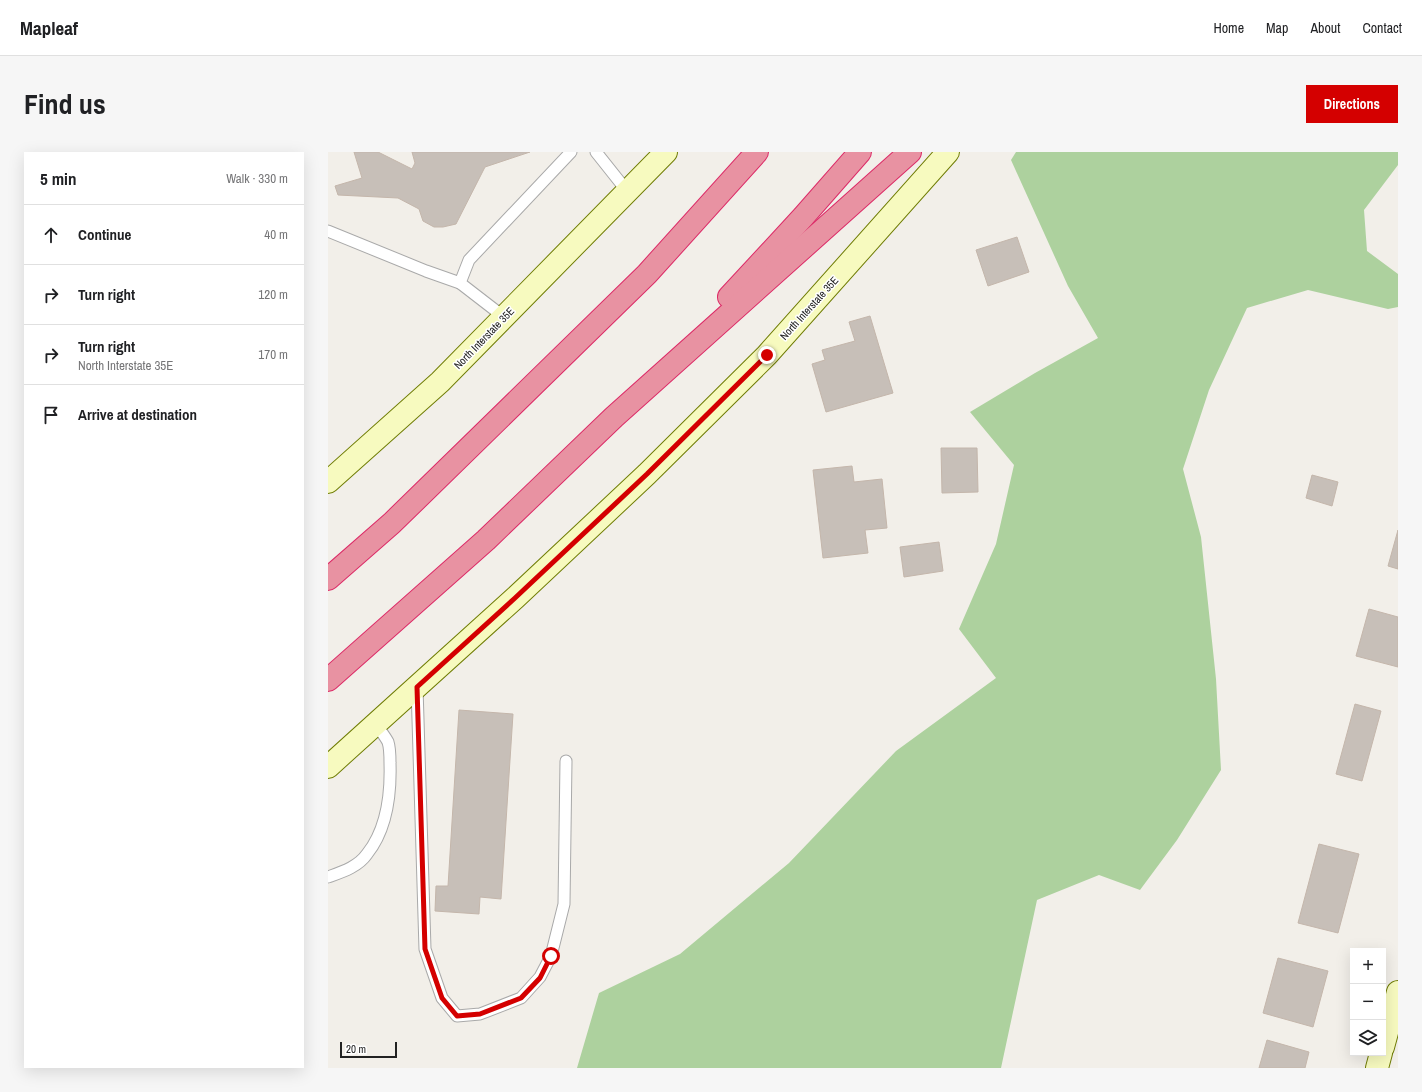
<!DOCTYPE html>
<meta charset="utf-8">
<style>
:root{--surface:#fff;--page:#f6f6f6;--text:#202124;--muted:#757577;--line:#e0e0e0;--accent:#d40000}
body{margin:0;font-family:"Archivo Narrow",sans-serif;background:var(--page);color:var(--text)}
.controls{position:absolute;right:12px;bottom:12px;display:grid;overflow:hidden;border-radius:0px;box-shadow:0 4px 16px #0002}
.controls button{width:36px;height:36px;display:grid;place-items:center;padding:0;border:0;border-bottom:1px solid var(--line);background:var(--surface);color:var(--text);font:20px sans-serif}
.scale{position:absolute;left:12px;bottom:10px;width:57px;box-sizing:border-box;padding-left:4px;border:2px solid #222;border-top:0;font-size:11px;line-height:14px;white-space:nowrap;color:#222;-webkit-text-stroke:3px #fff;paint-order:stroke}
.stop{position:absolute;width:12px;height:12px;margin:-9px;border:3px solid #d40000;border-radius:50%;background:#fff}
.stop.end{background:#d40000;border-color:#fff;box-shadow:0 1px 4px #0008}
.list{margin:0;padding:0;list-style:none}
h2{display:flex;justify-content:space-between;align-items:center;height:52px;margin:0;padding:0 16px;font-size:17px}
h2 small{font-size:13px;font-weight:400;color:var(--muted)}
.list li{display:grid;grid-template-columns:26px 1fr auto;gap:12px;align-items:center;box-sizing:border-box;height:60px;padding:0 16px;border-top:1px solid var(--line)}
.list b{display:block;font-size:15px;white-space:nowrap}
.list p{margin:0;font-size:13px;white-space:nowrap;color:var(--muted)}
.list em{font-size:13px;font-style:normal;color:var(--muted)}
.icon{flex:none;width:22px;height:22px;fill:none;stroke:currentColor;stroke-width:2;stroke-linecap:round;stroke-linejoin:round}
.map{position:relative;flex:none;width:1070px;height:916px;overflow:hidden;border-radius:0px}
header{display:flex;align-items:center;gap:24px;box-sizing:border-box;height:56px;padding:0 20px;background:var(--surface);border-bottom:1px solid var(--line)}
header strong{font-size:19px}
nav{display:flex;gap:22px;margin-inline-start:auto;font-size:14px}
.intro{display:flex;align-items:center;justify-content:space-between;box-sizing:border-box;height:96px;padding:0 24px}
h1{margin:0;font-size:28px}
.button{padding:10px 18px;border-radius:0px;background:var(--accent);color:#fff;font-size:14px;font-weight:700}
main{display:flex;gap:24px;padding:0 24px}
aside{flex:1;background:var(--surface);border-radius:0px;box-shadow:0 4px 16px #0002}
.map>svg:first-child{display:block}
</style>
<header>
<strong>Mapleaf</strong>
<nav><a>Home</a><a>Map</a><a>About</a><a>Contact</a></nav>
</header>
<div class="intro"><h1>Find us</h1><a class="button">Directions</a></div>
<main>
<aside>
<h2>5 min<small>Walk · 330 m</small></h2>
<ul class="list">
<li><svg class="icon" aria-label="ahead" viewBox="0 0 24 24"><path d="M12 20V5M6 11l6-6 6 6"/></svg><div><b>Continue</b></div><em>40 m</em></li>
<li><svg class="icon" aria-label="right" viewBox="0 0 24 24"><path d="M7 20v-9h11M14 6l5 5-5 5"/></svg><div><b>Turn right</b></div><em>120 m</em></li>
<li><svg class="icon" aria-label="right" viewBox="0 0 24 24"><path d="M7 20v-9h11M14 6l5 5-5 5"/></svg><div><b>Turn right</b><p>North Interstate 35E</p></div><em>170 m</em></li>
<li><svg class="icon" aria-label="arrive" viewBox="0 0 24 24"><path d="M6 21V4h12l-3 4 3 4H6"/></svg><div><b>Arrive at destination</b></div></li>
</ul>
</aside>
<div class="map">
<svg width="1070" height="916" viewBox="0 0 1070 916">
<rect width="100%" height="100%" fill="#f2efe9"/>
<!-- forest -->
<path fill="#add19e" d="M 688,0 L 1070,0 L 1070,13 L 1036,58 L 1039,99 L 1070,122 L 1070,155 L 1060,157 L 980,138 L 919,156 L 881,238 L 855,317 L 873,385 L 888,527 L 893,618 L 849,688 L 812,738 L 771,723 L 709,748 L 673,916 L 249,916 L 271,841 L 352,802 L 461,711 L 568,599 L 668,526 L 631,477 L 668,392 L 686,313 L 642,260 L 707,221 L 770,186 L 740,134 L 683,8 Z"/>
<!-- building -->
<g fill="#c7bfb8" stroke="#c4b6ab">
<path d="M 26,0 L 50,0 L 84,17 L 87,11 L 84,0 L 202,0 L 157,15 L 128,72 L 115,75 L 106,75 L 95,69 L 91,57 L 70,46 L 10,43 L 7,34 L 34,26 Z"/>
<path d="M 689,85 L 701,120 L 660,134 L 648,98 Z"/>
<path d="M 542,164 L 565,241 L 498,260 L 484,212 L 497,208 L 494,198 L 527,189 L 521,170 Z"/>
<path d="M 613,296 L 649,296 L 650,340 L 614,341 Z"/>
<path d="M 524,314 L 526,330 L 554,327 L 559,376 L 537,378 L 540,401 L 495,406 L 485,318 Z"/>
<path d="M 984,323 L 1010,330 L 1004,354 L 978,346 Z"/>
<path d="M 1070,378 L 1070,417 L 1060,414 Z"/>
<path d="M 611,390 L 615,419 L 576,425 L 572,395 Z"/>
<path d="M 1041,457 L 1070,465 L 1070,515 L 1028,504 Z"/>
<path d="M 1027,552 L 1053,559 L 1034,629 L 1008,622 Z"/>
<path d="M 131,558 L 185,562 L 173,747 L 152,745 L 151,762 L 107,759 L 108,734 L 120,734 Z"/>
<path d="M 991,692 L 1031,702 L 1010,781 L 970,771 Z"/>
<path d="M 950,806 L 1000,819 L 985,875 L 935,861 Z"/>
<path d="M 939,888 L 981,900 L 977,916 L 931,916 Z"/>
</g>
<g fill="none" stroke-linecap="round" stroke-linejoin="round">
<defs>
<g id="service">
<path d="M 268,0 L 299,39"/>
<path d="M 0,79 L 98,119 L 132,131"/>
<path d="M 176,165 L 132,131 L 141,108 L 243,0"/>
<path d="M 89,535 L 97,797 L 114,846 L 129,864 L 152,862 L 193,846 L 212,825 L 223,804 L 236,752 L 238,609"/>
<path d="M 0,725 C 14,720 30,715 39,702 C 59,677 63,642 62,611 C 62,604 62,596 60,590 C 57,584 51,577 48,572"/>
</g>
<g id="secondary">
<path d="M 0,330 L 112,230 L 338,0"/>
<path d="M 0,615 L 187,446 L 319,322 L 439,203 L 620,0"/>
<path d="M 1055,895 L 1070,840"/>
<path d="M 1049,916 L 1053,901"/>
</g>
<g id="motorway">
<path d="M 401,145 L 475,65 L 532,0"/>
<path d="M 0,427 L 64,371 L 319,122 L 429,0"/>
<path d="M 0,528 L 158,388 L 286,265 L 582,0"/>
</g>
</defs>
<!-- service casing -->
<use href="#service" stroke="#a9a9a9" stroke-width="13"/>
<!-- secondary casing -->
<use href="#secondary" stroke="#707d05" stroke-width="24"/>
<!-- motorway casing -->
<use href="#motorway" stroke="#dc2a67" stroke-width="24"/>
<!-- service -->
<use href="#service" stroke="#fff" stroke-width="11"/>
<!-- secondary -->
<use href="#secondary" stroke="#f7fabf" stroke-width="22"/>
<!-- motorway -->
<use href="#motorway" stroke="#e892a2" stroke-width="22"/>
</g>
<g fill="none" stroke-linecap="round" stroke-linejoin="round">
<!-- route -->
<path stroke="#d40000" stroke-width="5" d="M 223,804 L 212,826 L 193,846 L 152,862 L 129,864 L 114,846 L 97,797 L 89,535 L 187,446 L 319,322 L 439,203"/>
</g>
<g text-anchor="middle" stroke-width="3" stroke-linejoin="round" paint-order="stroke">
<!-- street labels -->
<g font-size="11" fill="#222" stroke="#fff">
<text transform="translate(481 156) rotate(-48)" y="4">North Interstate 35E</text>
<text transform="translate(156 186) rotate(-46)" y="4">North Interstate 35E</text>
</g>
</g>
</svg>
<div class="controls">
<button>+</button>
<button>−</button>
<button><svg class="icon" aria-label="layers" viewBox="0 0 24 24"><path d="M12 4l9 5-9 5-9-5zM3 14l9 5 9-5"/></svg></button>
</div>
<div class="scale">20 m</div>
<div class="stop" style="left:223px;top:804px"></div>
<div class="stop end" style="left:439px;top:203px"></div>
</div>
</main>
